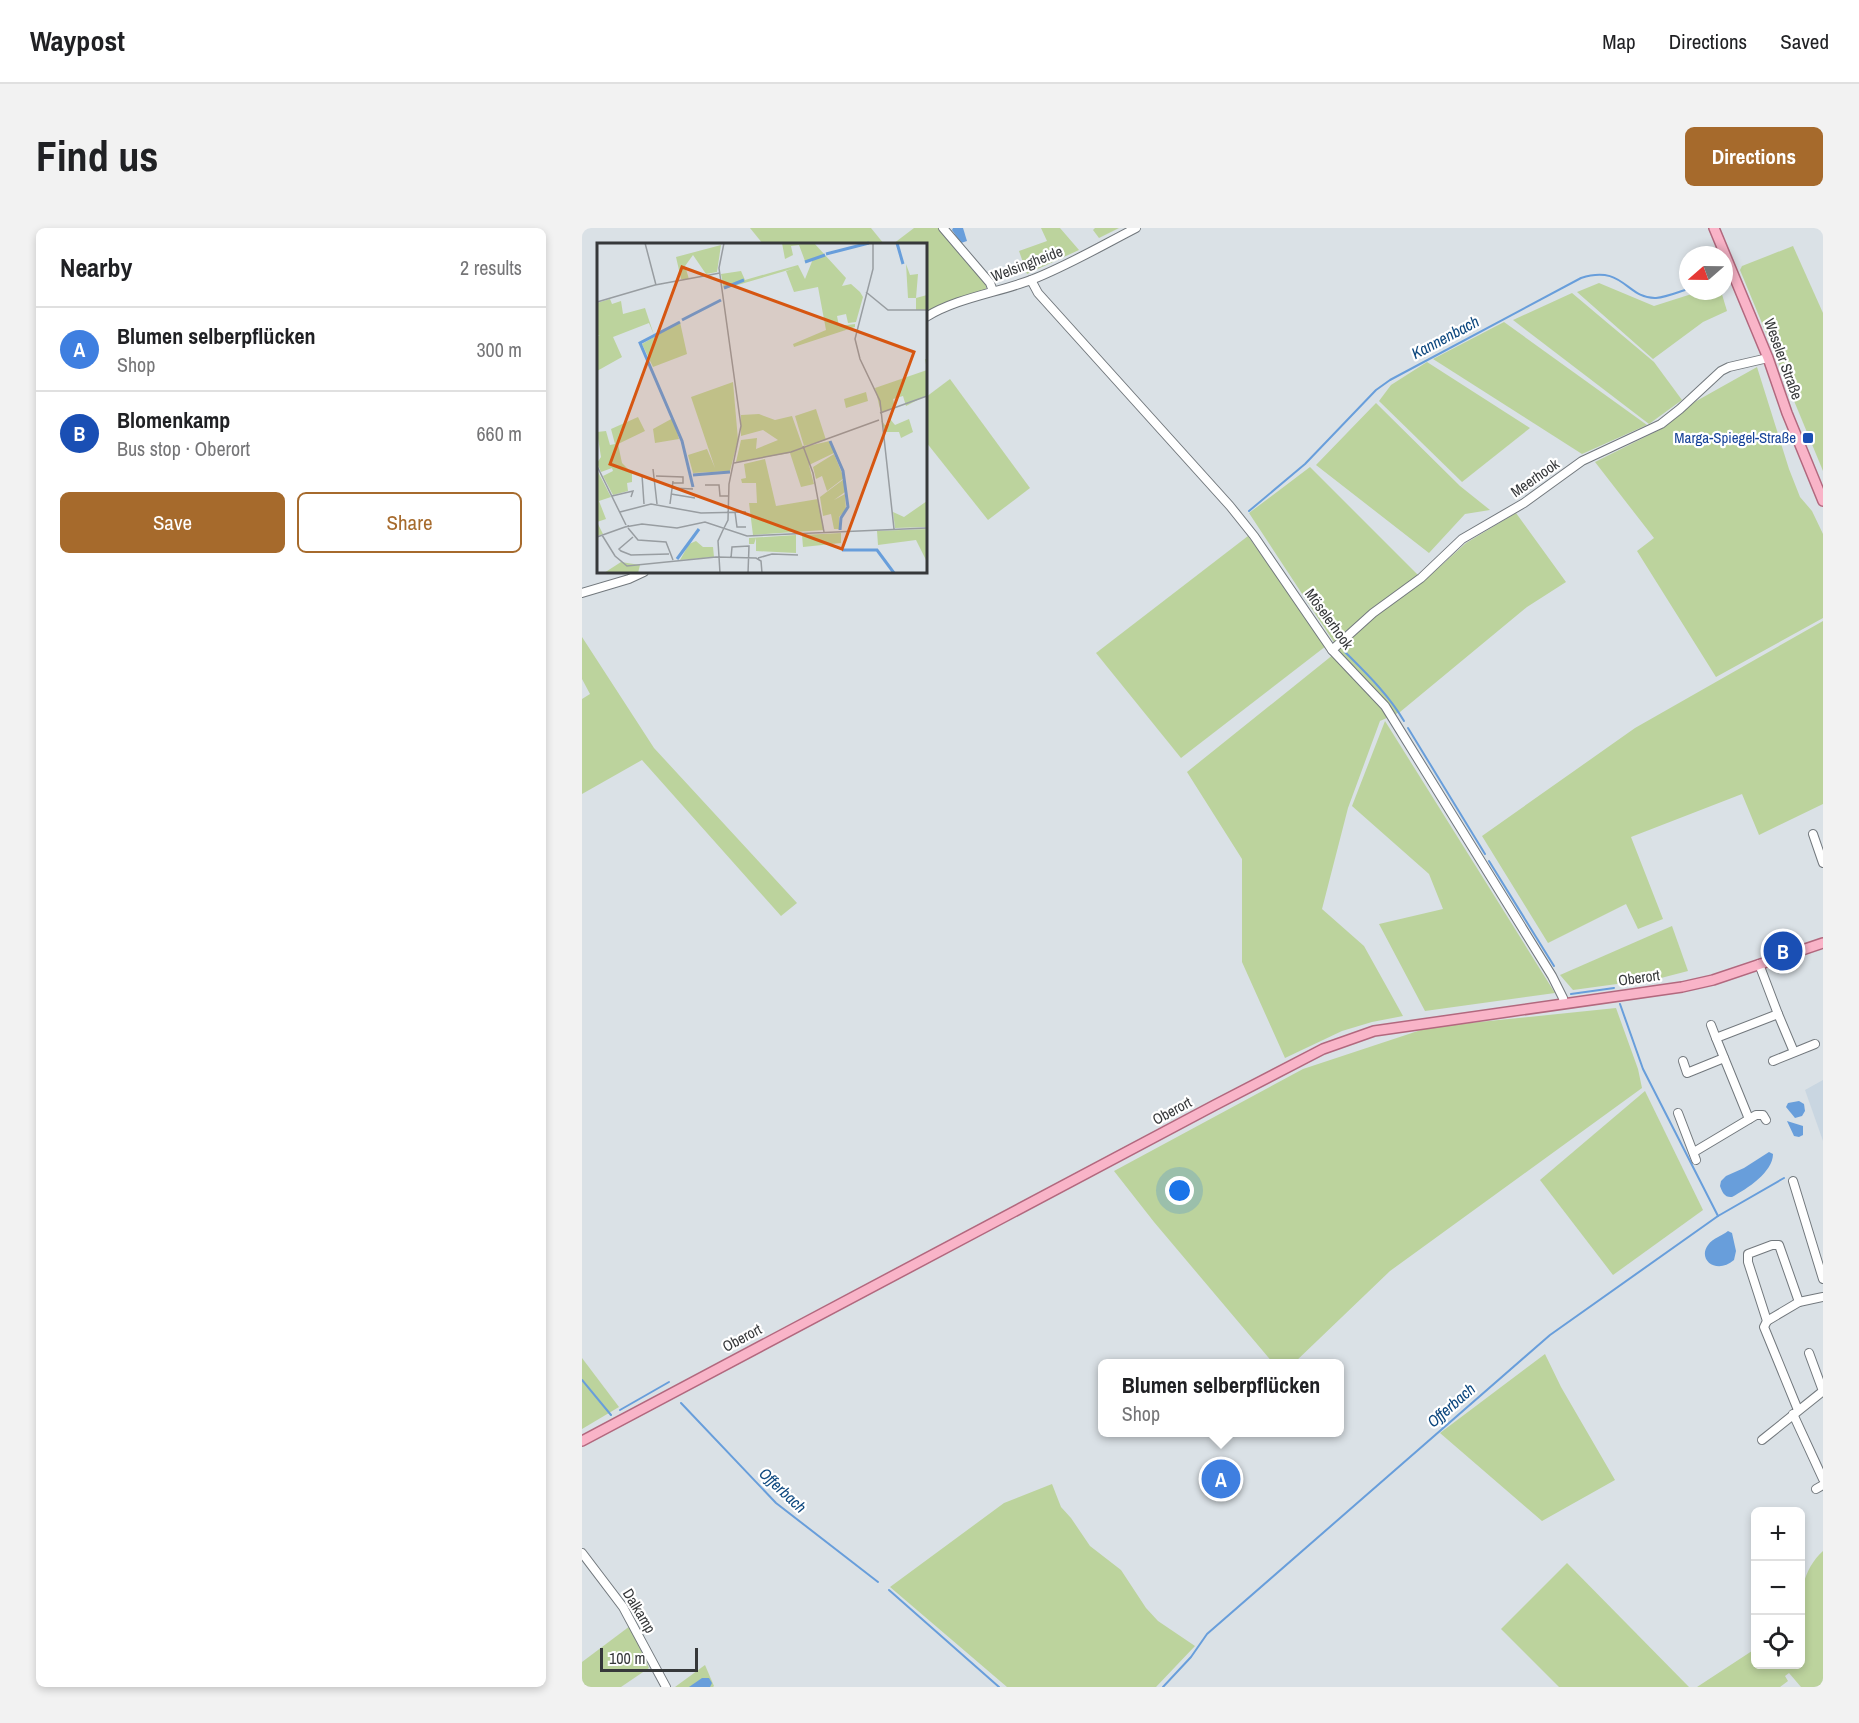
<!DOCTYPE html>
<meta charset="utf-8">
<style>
:root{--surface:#fff;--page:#f2f2f2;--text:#202124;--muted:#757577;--line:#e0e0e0;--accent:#a66a2c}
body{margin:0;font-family:"Archivo Narrow",sans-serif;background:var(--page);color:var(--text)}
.controls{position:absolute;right:18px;bottom:18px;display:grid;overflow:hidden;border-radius:9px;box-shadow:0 3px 9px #0003}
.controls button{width:54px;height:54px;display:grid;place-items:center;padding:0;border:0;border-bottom:2px solid var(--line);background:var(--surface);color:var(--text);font:30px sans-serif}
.compass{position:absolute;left:1097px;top:18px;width:54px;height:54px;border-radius:50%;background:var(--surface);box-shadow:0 3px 9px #0003;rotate:250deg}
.scale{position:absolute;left:18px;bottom:15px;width:98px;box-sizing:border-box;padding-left:6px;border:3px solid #36383a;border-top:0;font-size:16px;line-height:21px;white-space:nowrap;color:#36383a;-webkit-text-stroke:4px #fff;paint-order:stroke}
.you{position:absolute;left:598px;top:963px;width:21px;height:21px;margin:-15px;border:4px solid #fff;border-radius:50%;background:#1a73e8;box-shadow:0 0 0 9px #1a73e833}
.badge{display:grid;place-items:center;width:39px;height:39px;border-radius:50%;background:var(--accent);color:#fff;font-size:20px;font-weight:700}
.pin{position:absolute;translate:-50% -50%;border:3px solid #fff;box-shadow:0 2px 6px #0006}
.popup{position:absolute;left:516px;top:1131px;width:246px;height:78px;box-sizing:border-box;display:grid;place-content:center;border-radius:9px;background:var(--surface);filter:drop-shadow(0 2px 4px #0005);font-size:20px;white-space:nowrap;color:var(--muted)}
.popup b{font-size:22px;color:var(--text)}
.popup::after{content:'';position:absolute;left:50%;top:100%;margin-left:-12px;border:12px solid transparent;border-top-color:var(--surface)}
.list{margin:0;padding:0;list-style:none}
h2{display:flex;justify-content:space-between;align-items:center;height:78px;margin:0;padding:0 24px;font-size:26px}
h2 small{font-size:20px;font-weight:400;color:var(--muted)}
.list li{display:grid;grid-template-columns:39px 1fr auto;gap:18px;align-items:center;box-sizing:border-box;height:84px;padding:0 24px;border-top:2px solid var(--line)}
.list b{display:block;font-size:22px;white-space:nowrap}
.list p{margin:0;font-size:20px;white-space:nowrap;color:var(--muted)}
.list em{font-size:20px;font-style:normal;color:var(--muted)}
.actions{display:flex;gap:12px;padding:18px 24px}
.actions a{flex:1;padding:14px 0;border:2px solid var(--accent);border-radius:9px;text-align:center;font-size:21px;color:var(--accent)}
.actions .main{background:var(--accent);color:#fff}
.icon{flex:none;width:33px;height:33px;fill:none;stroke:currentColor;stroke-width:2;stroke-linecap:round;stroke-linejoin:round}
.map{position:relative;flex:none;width:1241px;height:1459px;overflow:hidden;border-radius:9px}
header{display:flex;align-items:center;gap:36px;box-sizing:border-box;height:84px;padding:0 30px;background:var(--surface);border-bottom:2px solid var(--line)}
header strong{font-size:28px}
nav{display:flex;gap:33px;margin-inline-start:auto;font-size:21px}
.intro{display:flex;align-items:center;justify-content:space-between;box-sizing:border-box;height:144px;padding:0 36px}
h1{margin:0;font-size:42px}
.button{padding:15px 27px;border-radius:9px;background:var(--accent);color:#fff;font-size:21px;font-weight:700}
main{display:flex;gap:36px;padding:0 36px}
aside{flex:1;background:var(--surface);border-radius:9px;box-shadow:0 3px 9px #0003}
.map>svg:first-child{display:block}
</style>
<header>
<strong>Waypost</strong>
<nav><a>Map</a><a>Directions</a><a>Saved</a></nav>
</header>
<div class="intro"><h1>Find us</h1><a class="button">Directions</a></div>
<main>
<aside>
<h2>Nearby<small>2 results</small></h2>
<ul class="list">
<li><span class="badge" style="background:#3f7fe0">A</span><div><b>Blumen selberpflücken</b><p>Shop</p></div><em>300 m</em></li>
<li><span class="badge" style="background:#1a4fb4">B</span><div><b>Blomenkamp</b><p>Bus stop · Oberort</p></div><em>660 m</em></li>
</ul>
<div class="actions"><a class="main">Save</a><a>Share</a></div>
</aside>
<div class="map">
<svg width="1241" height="1459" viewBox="0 0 1241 1459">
<rect width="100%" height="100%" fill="#dae1e6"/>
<!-- built -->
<path fill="#c9d6e1" d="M 1241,852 L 1241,913 L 1223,862 Z"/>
<!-- green -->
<g fill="#bcd39d">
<path d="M 168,0 L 289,0 L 302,16 L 181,16 Z"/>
<path d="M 332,0 L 357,0 L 405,57 L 404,61 L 344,86 L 344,16 L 311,16 Z"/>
<path d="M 459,0 L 478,0 L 497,22 L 445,46 L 437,23 L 465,13 Z"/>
<path d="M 513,0 L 537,0 L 517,10 L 511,2 Z"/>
<path d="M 1211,18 L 1241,85 L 1241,243 L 1158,42 L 1160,38 Z"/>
<path d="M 1017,55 L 1072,78 L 1119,63 L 1139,63 L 1145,83 L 1121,94 L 1071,131 L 995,64 Z"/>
<path d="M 990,65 L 1072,134 L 1100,172 L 1067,196 L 931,92 Z"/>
<path d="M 922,94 L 1065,197 L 1000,226 L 851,131 Z"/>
<path d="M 845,134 L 948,200 L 880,254 L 797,173 L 809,157 Z"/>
<path d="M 1175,139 L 1207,241 L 1218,269 L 1230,283 L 1241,306 L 1241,390 L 1134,449 L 1055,323 L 1072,310 L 1013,234 L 1083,199 L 1109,176 Z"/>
<path d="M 368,151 L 448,260 L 406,292 L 344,214 L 344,169 Z"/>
<path d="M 794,175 L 878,258 L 908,282 L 883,286 L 847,325 L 734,237 Z"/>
<path d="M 728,239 L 842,353 L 884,315 L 934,285 L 984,354 L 945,379 L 818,484 L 798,493 L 766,580 L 740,681 L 782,718 L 821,788 L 790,794 L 760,803 L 703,830 L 660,734 L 660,631 L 605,544 L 757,422 L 667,285 Z"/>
<path d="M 666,308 L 744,418 L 599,530 L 514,425 Z"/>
<path d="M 1241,393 L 1241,576 L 1177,607 L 1160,566 L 1049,609 L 1081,691 L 1056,701 L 1044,676 L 966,715 L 900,608 L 1053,500 Z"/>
<path d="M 0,409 L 72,520 L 215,675 L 199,688 L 60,532 L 0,566 L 0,471 L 8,466 L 0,451 Z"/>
<path d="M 803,493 L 973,765 L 843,783 L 797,696 L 861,681 L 847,646 L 770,578 Z"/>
<path d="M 1090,698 L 1106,743 L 1079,750 L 991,762 L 978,747 Z"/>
<path d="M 1034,780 L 1056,841 L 1060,860 L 808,1043 L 712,1135 L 691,1135 L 572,994 L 532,943 L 721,841 L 848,799 Z"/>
<path d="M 1063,863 L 1121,982 L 1031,1047 L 958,952 Z"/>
<path d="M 963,1126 L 979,1159 L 1033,1252 L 960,1293 L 858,1205 Z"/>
<path d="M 0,1130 L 37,1179 L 0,1201 Z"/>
<path d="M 470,1256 L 479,1279 L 489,1290 L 508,1318 L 539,1342 L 564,1380 L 576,1393 L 613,1418 L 574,1459 L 425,1459 L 308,1359 L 422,1275 Z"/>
<path d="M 1241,1323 L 1241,1459 L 1219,1459 L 1207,1445 L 1203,1448 L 1206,1453 L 1198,1459 L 1115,1459 L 1173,1421 L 1174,1436 L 1218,1436 C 1218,1399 1210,1351 1241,1323 Z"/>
<path d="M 985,1335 L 1107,1459 L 977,1459 L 919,1401 Z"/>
<path d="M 48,1398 L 67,1440 L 39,1459 L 0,1459 L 0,1434 Z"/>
<path d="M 123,1437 L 132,1458 L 131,1459 L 93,1459 Z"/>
</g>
<!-- water -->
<g fill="#689edb">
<path d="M 371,0 L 381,0 L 385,13 L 379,15 L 370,2 Z"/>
<path d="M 1217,873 L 1222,876 L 1223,883 L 1220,888 L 1213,890 L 1204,879 L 1206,875 Z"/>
<path d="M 1205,893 L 1221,898 L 1221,907 L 1217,909 L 1212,908 Z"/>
<path d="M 1187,924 L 1191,926 C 1191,944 1165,961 1150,969 C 1143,970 1140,964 1138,958 L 1139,953 L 1144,948 L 1162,940 Z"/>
<path d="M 1146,1003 L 1150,1005 L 1154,1023 L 1152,1032 C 1135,1047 1115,1032 1126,1017 C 1131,1010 1140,1008 1146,1003 Z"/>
<path d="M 120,1450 L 127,1450 L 130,1455 L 128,1459 L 107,1459 Z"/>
</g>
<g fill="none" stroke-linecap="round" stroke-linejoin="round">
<!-- stream -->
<g stroke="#689edb" stroke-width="2">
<path d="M 667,283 L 723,236 L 794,162 L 808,152 L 999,50 C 1042,36 1044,71 1074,70 C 1085,69 1096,64 1106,61"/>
<path d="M 763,424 C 785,446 806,466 822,493"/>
<path d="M 826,500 L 903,626"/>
<path d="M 907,633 L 972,738"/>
<path d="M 989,766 L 1032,760"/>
<path d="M 1038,776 L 1061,841 L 1136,988"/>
<path d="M 0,1152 L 29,1187"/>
<path d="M 99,1175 L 194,1275 L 296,1354"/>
<path d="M 38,1182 L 87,1154"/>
<path d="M 307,1362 L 417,1459"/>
<path d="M 581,1459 L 609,1429 L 625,1406 L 968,1107 L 1136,988 L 1202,950"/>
</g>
<defs>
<g id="minor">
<path d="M 361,0 L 408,55 L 411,63"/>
<path d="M 449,52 L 456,65 L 648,278 L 672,308 L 750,422 L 803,478 L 970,748 L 981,770 L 982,776"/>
<path d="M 344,89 C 375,70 414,65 449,52 C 485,38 519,18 554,0"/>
<path d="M 0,365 L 47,351 L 62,344"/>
<path d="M 750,422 L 791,385 L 839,350 L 880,311 L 942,275 L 1000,233 L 1079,196 L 1098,181 L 1139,143 L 1147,139 L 1186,130"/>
<path d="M 1231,606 L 1241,635"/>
<path d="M 1196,786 L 1212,824"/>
<path d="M 1129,797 L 1134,810"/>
<path d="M 1101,833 L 1105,845 L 1142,830"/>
<path d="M 1191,833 L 1233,816"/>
<path d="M 1096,885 L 1114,932"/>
<path d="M 1167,891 L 1134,810 L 1196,786 L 1177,736"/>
<path d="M 1112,924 L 1174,887 L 1181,887 L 1184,892"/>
<path d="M 1211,953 L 1241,1051"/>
<path d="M 1185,1093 L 1217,1074 L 1241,1069"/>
<path d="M 1227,1125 L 1241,1163"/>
<path d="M 1216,1182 L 1182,1099 L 1185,1093 L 1166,1034 L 1166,1026 L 1190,1017 L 1197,1017 L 1217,1074"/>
<path d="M 1211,1186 L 1241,1251"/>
<path d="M 1180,1212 L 1241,1163"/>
<path d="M 1234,1261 L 1241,1257"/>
<path d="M 0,1325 L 41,1379 L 84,1459"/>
</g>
<g id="major">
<path d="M 1132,0 L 1186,130 L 1205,185 L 1241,273"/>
<path d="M 0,1213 L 633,877 L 741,821 L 792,803 L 1100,759 L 1131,752 L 1241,715"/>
</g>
</defs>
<!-- minor casing -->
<use href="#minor" stroke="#72787d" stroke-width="10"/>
<!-- major casing -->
<use href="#major" stroke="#b2687e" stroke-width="12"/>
<!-- minor -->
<use href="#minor" stroke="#fff" stroke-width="8"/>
<!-- major -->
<use href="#major" stroke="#f9b4c8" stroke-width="9"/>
</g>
<!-- markers -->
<rect fill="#1a4fb4" stroke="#fff" stroke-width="2" x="1220" y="204" width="12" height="12" rx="3"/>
<g text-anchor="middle" stroke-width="4.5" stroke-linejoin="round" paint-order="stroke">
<!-- street labels -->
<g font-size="15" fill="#36383a" stroke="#fff">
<text transform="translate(445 36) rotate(-21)" y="5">Welsingheide</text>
<text transform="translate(1201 131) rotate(70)" y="5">Weseler Straße</text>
<text transform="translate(953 250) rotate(-35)" y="5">Meerhook</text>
<text transform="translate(747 391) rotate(54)" y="5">Möselerhook</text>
<text transform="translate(1057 750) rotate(-8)" y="5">Oberort</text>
<text transform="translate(590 883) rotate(-28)" y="5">Oberort</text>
<text transform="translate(160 1110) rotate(-28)" y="5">Oberort</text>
<text transform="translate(57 1383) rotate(59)" y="5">Dalkamp</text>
</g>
<!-- transit labels -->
<g font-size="15" fill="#164399" stroke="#fff" text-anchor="end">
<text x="1214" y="215">Marga-Spiegel-Straße</text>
</g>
<!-- water labels -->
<g font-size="16" font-style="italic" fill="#0c477e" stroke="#fff">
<text transform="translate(863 109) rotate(-28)" y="6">Kannenbach</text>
<text transform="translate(869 1177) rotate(-41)" y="6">Offerbach</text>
<text transform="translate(201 1262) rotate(43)" y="6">Offerbach</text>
</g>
</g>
<!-- overview -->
<g transform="translate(15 15)">
<rect width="330" height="330" fill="#dae1e6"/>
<path d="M 185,0 L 217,0 L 249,35 L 245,43 L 254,41 L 263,49 L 266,54 L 259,79 L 251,80 L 249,71 L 240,73 L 242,83 L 258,81 L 258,84 L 197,104 L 196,101 L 229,87 L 221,44 L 197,49 L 189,28 L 198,25 L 127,46 L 124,31 L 144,28 L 148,37 L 201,22 L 208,36 L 216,16 L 208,18 L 202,2 L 194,3 L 196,12 L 188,16 ZM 124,2 L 120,29 L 109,31 L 96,12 L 88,23 L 92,36 L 84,36 L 79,14 ZM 309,21 L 313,32 L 321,31 L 319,55 L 330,52 L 330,67 L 319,67 L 319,55 L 311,55 ZM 13,56 L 15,61 L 24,58 L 26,71 L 48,65 L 57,92 L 52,80 L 16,94 L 25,114 L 0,128 L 0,93 L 3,93 L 0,92 L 0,60 ZM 83,79 L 90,111 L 56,124 L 45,101 ZM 328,116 L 330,116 L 330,152 L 309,163 L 306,153 L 296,156 L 298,164 L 284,170 L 278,145 L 330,127 ZM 136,139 L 141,197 L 133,228 L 96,230 L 91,212 L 110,206 L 118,225 L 94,154 ZM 269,149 L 271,158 L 249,165 L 247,156 ZM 219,166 L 229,197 L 207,203 L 198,173 ZM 162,171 L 178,177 L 195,173 L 206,204 L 233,198 L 237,210 L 212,222 L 217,241 L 204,244 L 193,210 L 139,219 L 144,197 L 160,195 L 159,206 L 181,197 L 166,187 L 144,193 L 144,172 ZM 41,174 L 48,188 L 21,201 L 25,220 L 35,230 L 35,239 L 30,240 L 31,248 L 16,252 L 6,233 L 16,228 L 15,225 L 4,229 L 0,220 L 4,214 L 0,189 L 9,188 L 13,202 L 18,201 L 14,186 ZM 76,175 L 82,196 L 58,200 L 56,186 ZM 293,176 L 298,182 L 312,176 L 316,189 L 304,195 L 302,189 L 288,189 L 284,177 L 288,182 L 293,181 ZM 237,211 L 247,235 L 230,248 L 225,233 L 219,236 L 216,224 ZM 168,216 L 179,263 L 221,256 L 227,287 L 156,292 L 152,260 L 160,260 L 159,240 L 145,240 L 144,236 L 149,235 L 147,221 ZM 0,227 L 14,254 L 2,258 L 9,276 L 0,279 L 6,291 L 0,293 ZM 247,236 L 248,249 L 237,257 L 248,251 L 249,267 L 242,274 L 242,286 L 237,286 L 234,271 L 226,273 L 223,254 ZM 330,258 L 330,284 L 298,285 L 296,269 L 307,274 ZM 330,286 L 330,319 L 319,297 L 281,302 L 280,288 ZM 244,290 L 244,300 L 206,304 L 205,292 ZM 199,292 L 199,310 L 159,308 L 159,295 L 157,301 L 152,301 L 152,295 ZM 99,298 L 106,304 L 116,304 L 117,314 L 83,317 L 92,301 ZM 24,319 L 43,322 L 41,330 L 7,330 Z" fill="#bcd39d"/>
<path fill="none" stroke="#689edb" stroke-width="3" d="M 300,0 L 306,21M 229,11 L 272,0M 208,19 L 228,12M 127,45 L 147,37M 85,77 L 124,57M 83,79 L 43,100 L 85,198 L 96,244M 233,198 L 246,228 L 251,264 L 244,275 L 243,287M 96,232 L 133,229M 245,307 L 280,307 L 297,330M 80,316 L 102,286"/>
<path fill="none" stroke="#989da1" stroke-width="1.5" d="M 48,0 L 59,42M 276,0 L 276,26 L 258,96 L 263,116 L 283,158 L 297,286M 269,49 L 291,67 L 330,67M 0,59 L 58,42 L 123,30M 283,170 L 330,153M 206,203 L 216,230 L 227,289M 137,220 L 194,209 L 282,177M 0,223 L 29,282M 56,226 L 60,261M 45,232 L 47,261M 59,233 L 86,234 L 86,240 L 76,240M 108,242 L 122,242 L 123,253 L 132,253M 75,245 L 96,246M 74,251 L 98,255M 15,253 L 36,248 L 34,254M 73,261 L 76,238M 23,269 L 54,261 L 104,270 L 149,269M 138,269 L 140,284 L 149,284M 32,283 L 28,284 L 45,281 L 80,285 L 108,279 L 150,293 L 330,285M 31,285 L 41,297 L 69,299 L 76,317M 126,287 L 131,277 L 132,241 L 144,183 L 122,25 L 127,0M 5,292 L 18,313 L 30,323 L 119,314 L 159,315 L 164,318 L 165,330M 0,294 L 28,284M 36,294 L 22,306 L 24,308 L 34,312 L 72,311M 134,315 L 135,304 L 152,303 L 151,330M 161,315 L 175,311 L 201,312M 123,330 L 121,298 L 126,287"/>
<path fill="#d65611" fill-opacity="0.15" stroke="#d65611" stroke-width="3" d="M 85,24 L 317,109 L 245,306 L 13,221 Z"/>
<rect width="330" height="330" fill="none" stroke="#36383a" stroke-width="3"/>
</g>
</svg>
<div class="controls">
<button>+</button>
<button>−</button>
<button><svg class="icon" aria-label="locate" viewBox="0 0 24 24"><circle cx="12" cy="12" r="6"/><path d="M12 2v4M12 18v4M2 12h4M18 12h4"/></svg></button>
</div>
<svg class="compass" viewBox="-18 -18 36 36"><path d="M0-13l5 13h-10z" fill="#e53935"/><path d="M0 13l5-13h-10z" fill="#757577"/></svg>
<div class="scale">100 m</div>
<div class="you"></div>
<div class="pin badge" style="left:639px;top:1251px;background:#3f7fe0">A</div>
<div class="popup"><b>Blumen selberpflücken</b>Shop</div>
<div class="pin badge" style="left:1201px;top:723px;background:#1a4fb4">B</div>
</div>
</main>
